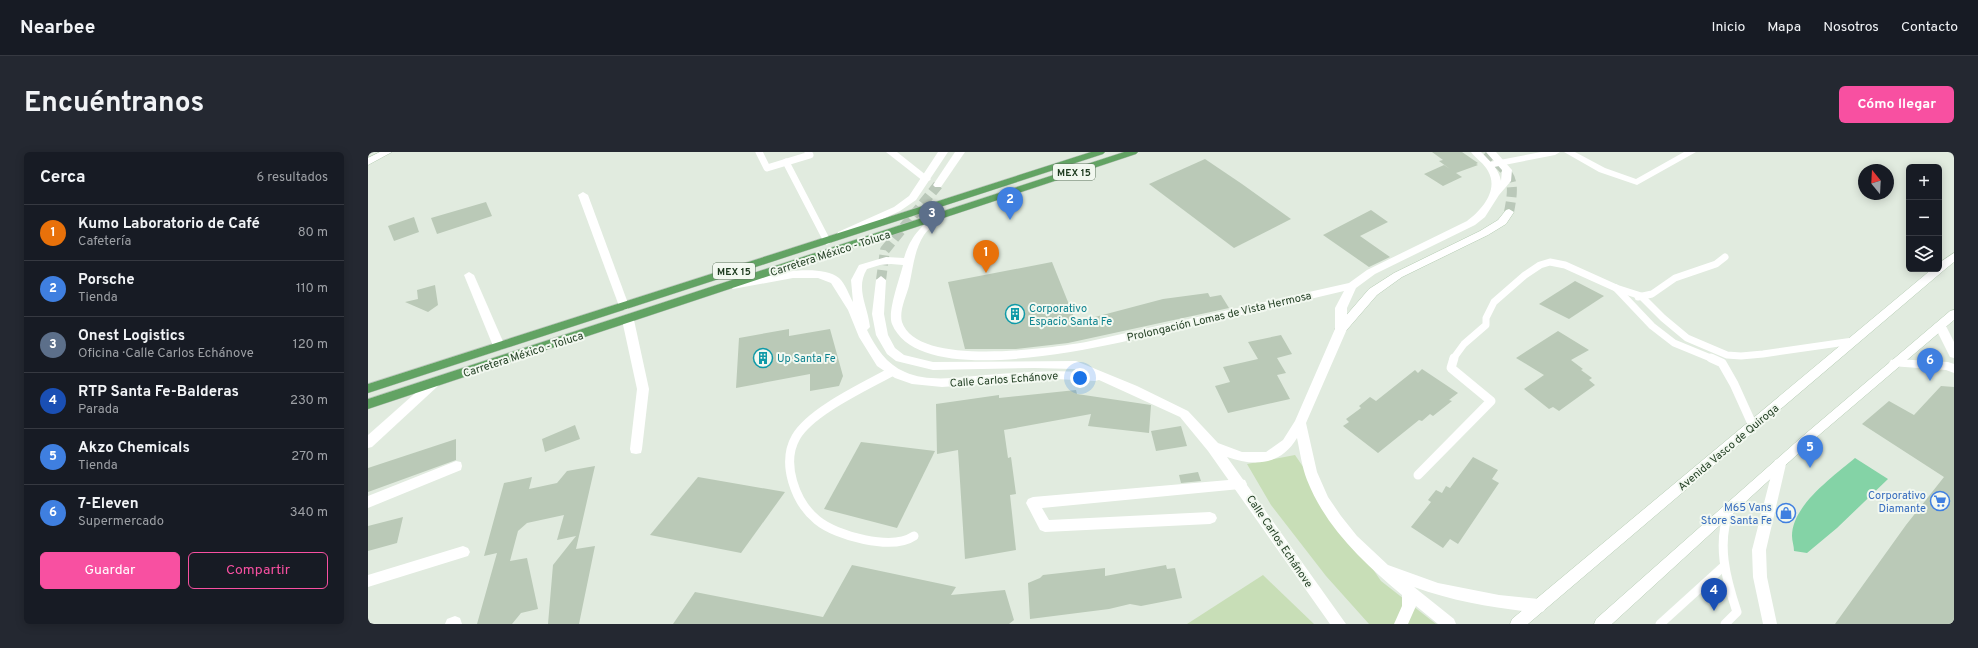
<!DOCTYPE html>
<html lang="es">
<meta charset="utf-8">
<style>
:root{--surface:#171b24;--page:#242831;--text:#f1f3f6;--muted:#9ea1a6;--line:#363941;--accent:#f850a1}
body{margin:0;font-family:Overpass,sans-serif;background:var(--page);color:var(--text)}
.controls{position:absolute;right:12px;top:12px;display:grid;overflow:hidden;border-radius:6px;box-shadow:0 2px 10px #0003}
.controls button{width:36px;height:36px;display:grid;place-items:center;padding:0;border:0;border-bottom:1px solid var(--line);background:var(--surface);color:var(--text);font:20px sans-serif}
.compass{position:absolute;left:1490px;top:12px;width:36px;height:36px;border-radius:50%;background:var(--surface);box-shadow:0 2px 10px #0003;rotate:342deg}
.you{position:absolute;left:712px;top:226px;width:14px;height:14px;margin:-10px;border:3px solid #fff;border-radius:50%;background:#1a73e8;box-shadow:0 0 0 6px #1a73e833}
.badge{display:grid;place-items:center;width:26px;height:26px;border-radius:50%;background:var(--accent);color:#fff;font-size:13px;font-weight:700}
.pin{position:absolute;translate:-50% -33px;filter:drop-shadow(0 1px 2px #0008)}
.pin::after{content:'';position:absolute;top:21px;width:14px;height:12px;background:inherit;clip-path:polygon(0 0,100% 0,50% 100%)}
.list{margin:0;padding:0;list-style:none}
h2{display:flex;justify-content:space-between;align-items:center;height:52px;margin:0;padding:0 16px;font-size:17px}
h2 small{font-size:13px;font-weight:400;color:var(--muted)}
.list li{display:grid;grid-template-columns:26px 1fr auto;gap:12px;align-items:center;box-sizing:border-box;height:56px;padding:0 16px;border-top:1px solid var(--line)}
.list b{display:block;font-size:15px;white-space:nowrap}
.list p{margin:0;font-size:13px;white-space:nowrap;color:var(--muted)}
.list em{font-size:13px;font-style:normal;color:var(--muted)}
.actions{display:flex;gap:8px;padding:12px 16px}
.actions a{flex:1;padding:9px 0;border:1px solid var(--accent);border-radius:6px;text-align:center;font-size:14px;color:var(--accent)}
.actions .main{background:var(--accent);color:#fff}
.icon{flex:none;width:22px;height:22px;fill:none;stroke:currentColor;stroke-width:2;stroke-linecap:round;stroke-linejoin:round}
.map{position:relative;flex:none;width:1586px;height:472px;overflow:hidden;border-radius:6px}
header{display:flex;align-items:center;gap:24px;box-sizing:border-box;height:56px;padding:0 20px;background:var(--surface);border-bottom:1px solid var(--line)}
header strong{font-size:19px}
nav{display:flex;gap:22px;margin-inline-start:auto;font-size:14px}
.intro{display:flex;align-items:center;justify-content:space-between;box-sizing:border-box;height:96px;padding:0 24px}
h1{margin:0;font-size:28px}
.button{padding:10px 18px;border-radius:6px;background:var(--accent);color:#fff;font-size:14px;font-weight:700}
main{display:flex;gap:24px;padding:0 24px}
aside{flex:1;background:var(--surface);border-radius:6px;box-shadow:0 2px 10px #0003}
.map>svg:first-child{display:block}
</style>
<header>
<strong>Nearbee</strong>
<nav><a>Inicio</a><a>Mapa</a><a>Nosotros</a><a>Contacto</a></nav>
</header>
<div class="intro"><h1>Encuéntranos</h1><a class="button">Cómo llegar</a></div>
<main>
<aside>
<h2>Cerca<small>6 resultados</small></h2>
<ul class="list">
<li><span class="badge" style="background:#e8710a">1</span><div><b>Kumo Laboratorio de Café</b><p>Cafetería</p></div><em>80 m</em></li>
<li><span class="badge" style="background:#3f7fe0">2</span><div><b>Porsche</b><p>Tienda</p></div><em>110 m</em></li>
<li><span class="badge" style="background:#5c6f8a">3</span><div><b>Onest Logistics</b><p>Oficina · Calle Carlos Echánove</p></div><em>120 m</em></li>
<li><span class="badge" style="background:#1a4fb4">4</span><div><b>RTP Santa Fe-Balderas</b><p>Parada</p></div><em>230 m</em></li>
<li><span class="badge" style="background:#3f7fe0">5</span><div><b>Akzo Chemicals</b><p>Tienda</p></div><em>270 m</em></li>
<li><span class="badge" style="background:#3f7fe0">6</span><div><b>7-Eleven</b><p>Supermercado</p></div><em>340 m</em></li>
</ul>
<div class="actions"><a class="main">Guardar</a><a>Compartir</a></div>
</aside>
<div class="map">
<svg width="1586" height="472" viewBox="0 0 1586 472">
<rect width="100%" height="100%" fill="#e1ebdf"/>
<!-- green -->
<g fill="#c8deb7">
<path d="M 927,303 L 1013,429 L 1068,472 L 1001,472 L 958,424 L 903,353 L 879,312 Z"/>
<path d="M 895,423 L 946,472 L 819,472 Z"/>
</g>
<!-- water -->
<path fill="#84d3a6" d="M 1487,306 L 1520,327 L 1469,376 L 1439,401 L 1426,399 C 1426,394 1424,389 1424,384 C 1424,353 1466,324 1487,306 Z"/>
<!-- building -->
<g fill="#bac9b7">
<path d="M 1064,0 L 1094,0 L 1110,11 L 1108,12 L 1110,13 L 1088,21 L 1094,25 L 1075,34 L 1056,22 L 1076,13 L 1082,17 L 1071,9 L 1075,8 Z"/>
<path d="M 837,7 L 874,32 L 923,67 L 866,96 L 781,32 Z"/>
<path d="M 118,50 L 124,64 L 69,82 L 63,66 Z"/>
<path d="M 1003,58 L 1020,70 L 992,84 L 1022,105 L 1001,115 L 955,83 Z"/>
<path d="M 46,65 L 51,80 L 26,89 L 20,74 Z"/>
<path d="M 684,110 L 708,170 L 795,147 L 840,141 L 842,145 L 853,143 L 861,156 L 700,191 L 648,197 L 597,197 L 580,130 Z"/>
<path d="M 1207,129 L 1236,144 L 1201,167 L 1171,152 Z"/>
<path d="M 67,133 L 70,153 L 60,160 L 37,150 L 50,147 L 49,138 Z"/>
<path d="M 421,177 L 421,184 L 462,177 L 475,224 L 471,234 L 442,239 L 442,222 L 368,236 L 371,186 Z"/>
<path d="M 1190,179 L 1221,198 L 1203,208 L 1215,217 L 1213,218 L 1224,226 L 1221,228 L 1227,233 L 1191,259 L 1185,255 L 1181,257 L 1156,237 L 1176,223 L 1148,206 Z"/>
<path d="M 913,183 L 924,202 L 909,206 L 918,221 L 909,223 L 922,247 L 860,261 L 847,234 L 862,230 L 855,215 L 890,207 L 880,190 Z"/>
<path d="M 1054,217 L 1090,241 L 1081,248 L 1084,249 L 1065,264 L 1062,262 L 1054,269 L 1051,268 L 1010,301 L 975,274 L 981,270 L 978,267 L 993,256 L 991,254 L 1002,245 L 1008,249 L 1047,218 L 1050,221 Z"/>
<path d="M 1573,234 L 1586,235 L 1586,472 L 1467,472 L 1538,373 L 1576,325 L 1494,272 L 1521,249 L 1546,263 Z"/>
<path d="M 708,238 L 709,242 L 783,253 L 781,281 L 720,274 L 723,262 L 636,278 L 640,306 L 643,305 L 648,342 L 642,343 L 648,398 L 597,407 L 590,298 L 569,302 L 568,252 L 631,243 L 631,246 Z"/>
<path d="M 207,273 L 212,287 L 177,300 L 174,287 Z"/>
<path d="M 813,274 L 819,294 L 788,299 L 783,279 Z"/>
<path d="M 88,287 L 88,308 L 0,340 L 0,316 Z"/>
<path d="M 493,290 L 567,299 L 529,376 L 456,357 Z"/>
<path d="M 1105,305 L 1130,318 L 1124,327 L 1131,331 L 1090,392 L 1082,387 L 1075,396 L 1043,375 L 1063,350 L 1060,348 L 1068,338 L 1074,341 L 1078,334 L 1082,336 Z"/>
<path d="M 227,314 L 208,397 L 227,394 L 211,472 L 180,472 L 185,413 L 208,384 L 189,388 L 196,363 L 159,371 L 150,379 L 142,409 L 159,406 L 170,457 L 153,461 L 144,472 L 109,472 L 129,401 L 116,404 L 136,331 L 164,325 L 161,337 L 189,331 L 199,319 Z"/>
<path d="M 830,320 L 833,329 L 813,331 L 811,323 Z"/>
<path d="M 330,325 L 417,340 L 373,401 L 282,383 Z"/>
<path d="M 35,365 L 29,391 L 0,399 L 0,374 Z"/>
<path d="M 484,413 L 588,435 L 583,443 L 637,438 L 646,468 L 641,472 L 305,472 L 327,440 L 455,465 Z"/>
<path d="M 798,413 L 799,417 L 807,416 L 814,446 L 773,454 L 762,452 L 741,457 L 662,467 L 660,431 L 672,426 L 675,423 L 737,416 L 737,424 Z"/>
</g>
<g fill="none" stroke-linecap="round" stroke-linejoin="round">
<!-- tertiary-tunnel -->
<path stroke="#bac8b9" stroke-width="10" stroke-dasharray="10 5" stroke-linecap="butt" d="M 513,128 L 517,98 L 570,33"/>
<!-- secondary-tunnel -->
<path stroke="#bac8b9" stroke-width="10" stroke-dasharray="10 5" stroke-linecap="butt" d="M 1118,0 C 1143,23 1148,25 1141,60"/>
<defs>
<g id="secondary">
<path d="M 12,0 L 24,0 L 0,13 L 0,6 Z"/>
<path d="M 1141,57 L 1146,60 L 1138,72 L 1120,83 L 1034,125 L 1009,143 L 977,180 L 969,180 L 967,177 L 969,174 L 1001,137 L 1026,121 L 1112,79 L 1130,68 L 1138,58 Z"/>
<path d="M 1586,101 L 1586,110 L 1575,119 L 1160,472 L 1142,472 L 1144,467 L 1564,117 L 1571,117 L 1571,111 Z"/>
<path d="M 1586,158 L 1586,168 L 1444,289 L 1244,472 L 1226,472 L 1228,467 L 1436,283 L 1582,159 Z"/>
</g>
<g id="primary">
<path d="M 723,0 L 737,0 L 735,2 L 0,241 L 0,232 Z"/>
<path d="M 756,0 L 770,0 L 768,2 L 0,257 L 0,247 Z"/>
</g>
</defs>
<!-- secondary casing -->
<use href="#secondary" stroke="#b4cbb2" stroke-width="1"/>
<!-- primary casing -->
<use href="#primary" stroke="#c0c8c1" stroke-width="1"/>
<!-- service-far1 -->
<g stroke="#fff" stroke-width="7">
<path d="M 391,0 L 399,16 L 442,3 L 440,0"/>
<path d="M 418,10 L 459,89"/>
<path d="M 1248,136 L 1284,174 L 1306,191 L 1345,207"/>
<path d="M 1270,145 L 1284,142 L 1307,126 L 1348,112 L 1357,105"/>
<path d="M 1085,207 L 1096,192 L 1118,173 L 1118,166 L 1126,150 L 1157,123 L 1172,113 L 1182,110 L 1197,113 L 1248,136 L 1273,144 L 1295,166 L 1319,186 L 1359,203 L 1373,204 L 1395,202 L 1485,189"/>
</g>
<!-- service -->
<g stroke="#fff" stroke-width="9">
<path d="M 1343,206 L 1354,211 L 1366,232 L 1385,274"/>
<path d="M 525,219 C 498,234 443,259 428,285 C 413,311 427,350 449,368 C 468,384 524,399 546,384"/>
<path d="M 1050,323 L 1123,249 L 1083,216 L 1086,206"/>
<path d="M 1292,472 L 1356,414"/>
<path d="M 1357,472 L 1369,460 C 1358,427 1348,391 1362,357"/>
</g>
<!-- minor -->
<g fill="#fff" fill-rule="evenodd">
<path d="M 518,0 L 529,0 L 563,27 L 561,29 L 555,29 Z"/>
<path d="M 1173,0 L 1192,0 L 1187,3 L 1121,16 L 1116,13 L 1121,10 Z"/>
<path d="M 1196,0 L 1207,0 L 1237,16 L 1268,27 L 1316,0 L 1328,0 L 1269,33 L 1231,20 Z"/>
<path d="M 215,40 L 220,43 L 261,154 L 260,157 L 256,158 L 251,154 L 210,43 Z"/>
<path d="M 101,120 L 106,123 L 137,194 L 135,197 L 131,198 L 125,194 L 96,123 Z"/>
<path d="M 260,164 L 266,168 L 281,237 L 274,297 L 273,301 L 268,302 L 263,301 L 262,297 L 269,237 L 254,168 Z"/>
<path d="M 1572,169 L 1576,170 L 1586,190 L 1586,206 L 1582,205 L 1566,173 Z"/>
<path d="M 1527,207 L 1580,210 L 1586,212 L 1586,221 L 1578,218 L 1523,214 L 1521,211 L 1523,208 Z"/>
<path d="M 66,227 L 70,228 L 72,231 L 70,234 L 4,295 L 0,296 L 0,283 L 62,228 Z"/>
<path d="M 88,309 L 93,310 L 94,314 L 93,318 L 0,356 L 0,344 Z"/>
<path d="M 872,327 L 877,328 L 879,332 L 877,336 L 872,337 L 674,356 L 681,368 L 842,360 L 847,362 L 849,366 L 847,370 L 842,372 L 677,380 L 672,378 L 658,351 L 660,347 L 665,345 Z"/>
<path d="M 95,394 L 100,396 L 102,400 L 100,404 L 0,435 L 0,423 Z"/>
<path d="M 87,464 L 92,466 L 94,472 L 77,472 L 79,467 Z"/>
</g>
<!-- tertiary -->
<g fill="#fff" fill-rule="evenodd">
<path d="M 570,0 L 580,0 L 548,48 L 532,59 L 478,84 L 470,84 L 469,82 L 470,80 L 526,55 L 541,44 Z"/>
<path d="M 587,0 L 597,0 L 573,35 L 567,35 L 565,33 Z"/>
<path d="M 1103,0 L 1113,0 C 1122,9 1131,17 1133,29 L 1134,18 L 1118,0 L 1128,0 L 1144,18 L 1143,29 L 1131,43 L 1117,65 L 1107,73 L 1007,122 L 988,136 L 979,156 L 979,177 L 938,271 L 949,320 L 960,345 L 973,364 L 989,384 L 1020,413 L 1070,431 L 1131,443 L 1171,447 L 1176,449 L 1178,454 L 1176,459 L 1171,461 C 1128,456 1087,450 1046,435 L 1086,467 L 1088,472 L 1070,472 L 1048,454 L 1040,472 L 1026,472 L 1034,454 L 1034,443 C 995,410 958,376 939,328 C 934,315 932,300 929,286 C 913,313 887,315 859,305 L 978,472 L 962,472 L 840,299 L 812,265 L 731,228 L 727,229 L 687,227 L 574,235 L 544,232 L 527,226 L 509,214 L 491,185 L 480,158 L 463,131 L 450,126 L 425,126 L 365,137 L 360,133 L 365,129 C 391,125 449,109 471,126 C 477,131 481,143 485,150 L 483,128 L 491,113 L 518,105 L 536,106 C 543,84 551,77 568,62 L 571,61 L 576,64 C 571,71 561,75 556,83 C 546,98 545,117 541,134 C 538,145 531,159 534,170 C 549,216 682,196 718,190 L 981,131 L 999,118 L 1099,69 C 1114,58 1131,38 1120,19 C 1116,11 1108,7 1103,0 ZM 523,112 L 535,113 C 532,126 519,160 524,172 C 555,246 769,186 828,173 C 878,162 927,151 976,139 L 967,156 L 967,177 L 927,269 L 915,288 L 898,300 L 874,300 L 850,291 L 820,259 L 769,234 L 708,209 L 565,210 L 536,203 L 527,196 L 520,183 L 516,162 L 518,128 L 513,124 L 508,128 L 504,162 L 508,183 L 519,202 L 528,209 L 565,218 L 667,216 L 707,217 L 713,220 C 681,218 650,221 618,223 C 593,225 561,231 537,220 C 518,212 508,196 499,178 L 502,175 L 501,169 C 498,151 488,135 499,117 L 512,113 Z"/>
<path d="M 1412,307 L 1417,308 L 1418,312 L 1398,398 L 1399,425 L 1409,472 L 1395,472 L 1385,425 L 1384,398 L 1406,312 L 1407,308 Z"/>
</g>
<!-- secondary -->
<use href="#secondary" fill="#fff" fill-rule="evenodd"/>
<!-- primary -->
<use href="#primary" fill="#62a363" fill-rule="evenodd"/>
</g>
<!-- icons -->
<defs>
<symbol id="building-ring" viewBox="-11 -11 22 22"><circle r="9.5" fill="#f2f8f0" stroke="#0f9aa8" stroke-width="1.5"/><path d="M-4-6H4V6H1V3H-1V6H-4ZM-2.5-4.3h1.7v1.8h-1.7ZM.8-4.3h1.7v1.8H.8ZM-2.5-1h1.7V.8h-1.7ZM.8-1h1.7V.8H.8Z" fill="#0f9aa8"/></symbol>
<symbol id="supermarket-ring" viewBox="-11 -11 22 22"><circle r="9.5" fill="#f2f8f0" stroke="#3f7fe0" stroke-width="1.5"/><path d="M-6-5.5h2.5l.6 2H6L4.5 2H-2.5L-4.4-4H-6ZM-1.5 3.2a1.3 1.3 0 1 0 .1 0ZM3 3.2a1.3 1.3 0 1 0 .1 0Z" fill="#3f7fe0"/></symbol>
<symbol id="shop-ring" viewBox="-11 -11 22 22"><circle r="9.5" fill="#f2f8f0" stroke="#3f7fe0" stroke-width="1.5"/><path d="M-5-2.5h2.3a2.7 3.5 0 0 1 5.4 0H5L5.5 6h-11ZM-1.5-2.5h3a1.5 2.3 0 0 0-3 0Z" fill="#3f7fe0"/></symbol>
</defs>
<g fill-rule="evenodd">
<use href="#building-ring" x="636" y="151" width="22" height="22"/>
<use href="#building-ring" x="384" y="195" width="22" height="22"/>
<use href="#supermarket-ring" x="1561" y="338" width="22" height="22"/>
<use href="#shop-ring" x="1407" y="350" width="22" height="22"/>
</g>
<g text-anchor="middle" stroke-width="4" stroke-linejoin="round" paint-order="stroke">
<!-- shield labels -->
<g fill="#f2f8f0" stroke="#5e745e" stroke-width="1">
<rect x="685" y="12" width="42" height="16" rx="3"/>
<rect x="345" y="111" width="42" height="16" rx="3"/>
</g>
<g font-size="10" font-weight="bold" fill="#1f3c20">
<text x="706" y="24">MEX 15</text>
<text x="366" y="123">MEX 15</text>
</g>
<!-- street labels -->
<g font-size="11" fill="#1f3c20" stroke="#f2f8f0">
<text transform="translate(462 101) rotate(-18)" y="4">Carretera México - Toluca</text>
<text transform="translate(851 164) rotate(-13)" y="4">Prolongación Lomas de Vista Hermosa</text>
<text transform="translate(155 202) rotate(-18)" y="4">Carretera México - Toluca</text>
<text transform="translate(636 227) rotate(-4)" y="4">Calle Carlos Echánove</text>
<text transform="translate(1360 295) rotate(-40)" y="4">Avenida Vasco de Quiroga</text>
<text transform="translate(912 389) rotate(56)" y="4">Calle Carlos Echánove</text>
</g>
<!-- culture labels -->
<g font-size="11" fill="#0d838f" stroke="#f2f8f0" text-anchor="start">
<text x="661" y="160">Corporativo<tspan x="661" dy="13">Espacio Santa Fe</tspan></text>
<text x="409" y="210">Up Santa Fe</text>
</g>
<!-- shop labels -->
<g font-size="11" fill="#366cbe" stroke="#f2f8f0" text-anchor="end">
<text x="1558" y="347">Corporativo<tspan x="1558" dy="13">Diamante</tspan></text>
<text x="1404" y="359">M65 Vans<tspan x="1404" dy="13">Store Santa Fe</tspan></text>
</g>
</g>
</svg>
<div class="controls">
<button>+</button>
<button>−</button>
<button><svg class="icon" aria-label="layers" viewBox="0 0 24 24"><path d="M12 4l9 5-9 5-9-5zM3 14l9 5 9-5"/></svg></button>
</div>
<svg class="compass" viewBox="-18 -18 36 36"><path d="M0-13l5 13h-10z" fill="#e53935"/><path d="M0 13l5-13h-10z" fill="#9ea1a6"/></svg>
<div class="you"></div>
<div class="pin badge" style="left:618px;top:121px;background:#e8710a">1</div>
<div class="pin badge" style="left:642px;top:68px;background:#3f7fe0">2</div>
<div class="pin badge" style="left:564px;top:82px;background:#5c6f8a">3</div>
<div class="pin badge" style="left:1346px;top:459px;background:#1a4fb4">4</div>
<div class="pin badge" style="left:1442px;top:316px;background:#3f7fe0">5</div>
<div class="pin badge" style="left:1562px;top:229px;background:#3f7fe0">6</div>
</div>
</main>
